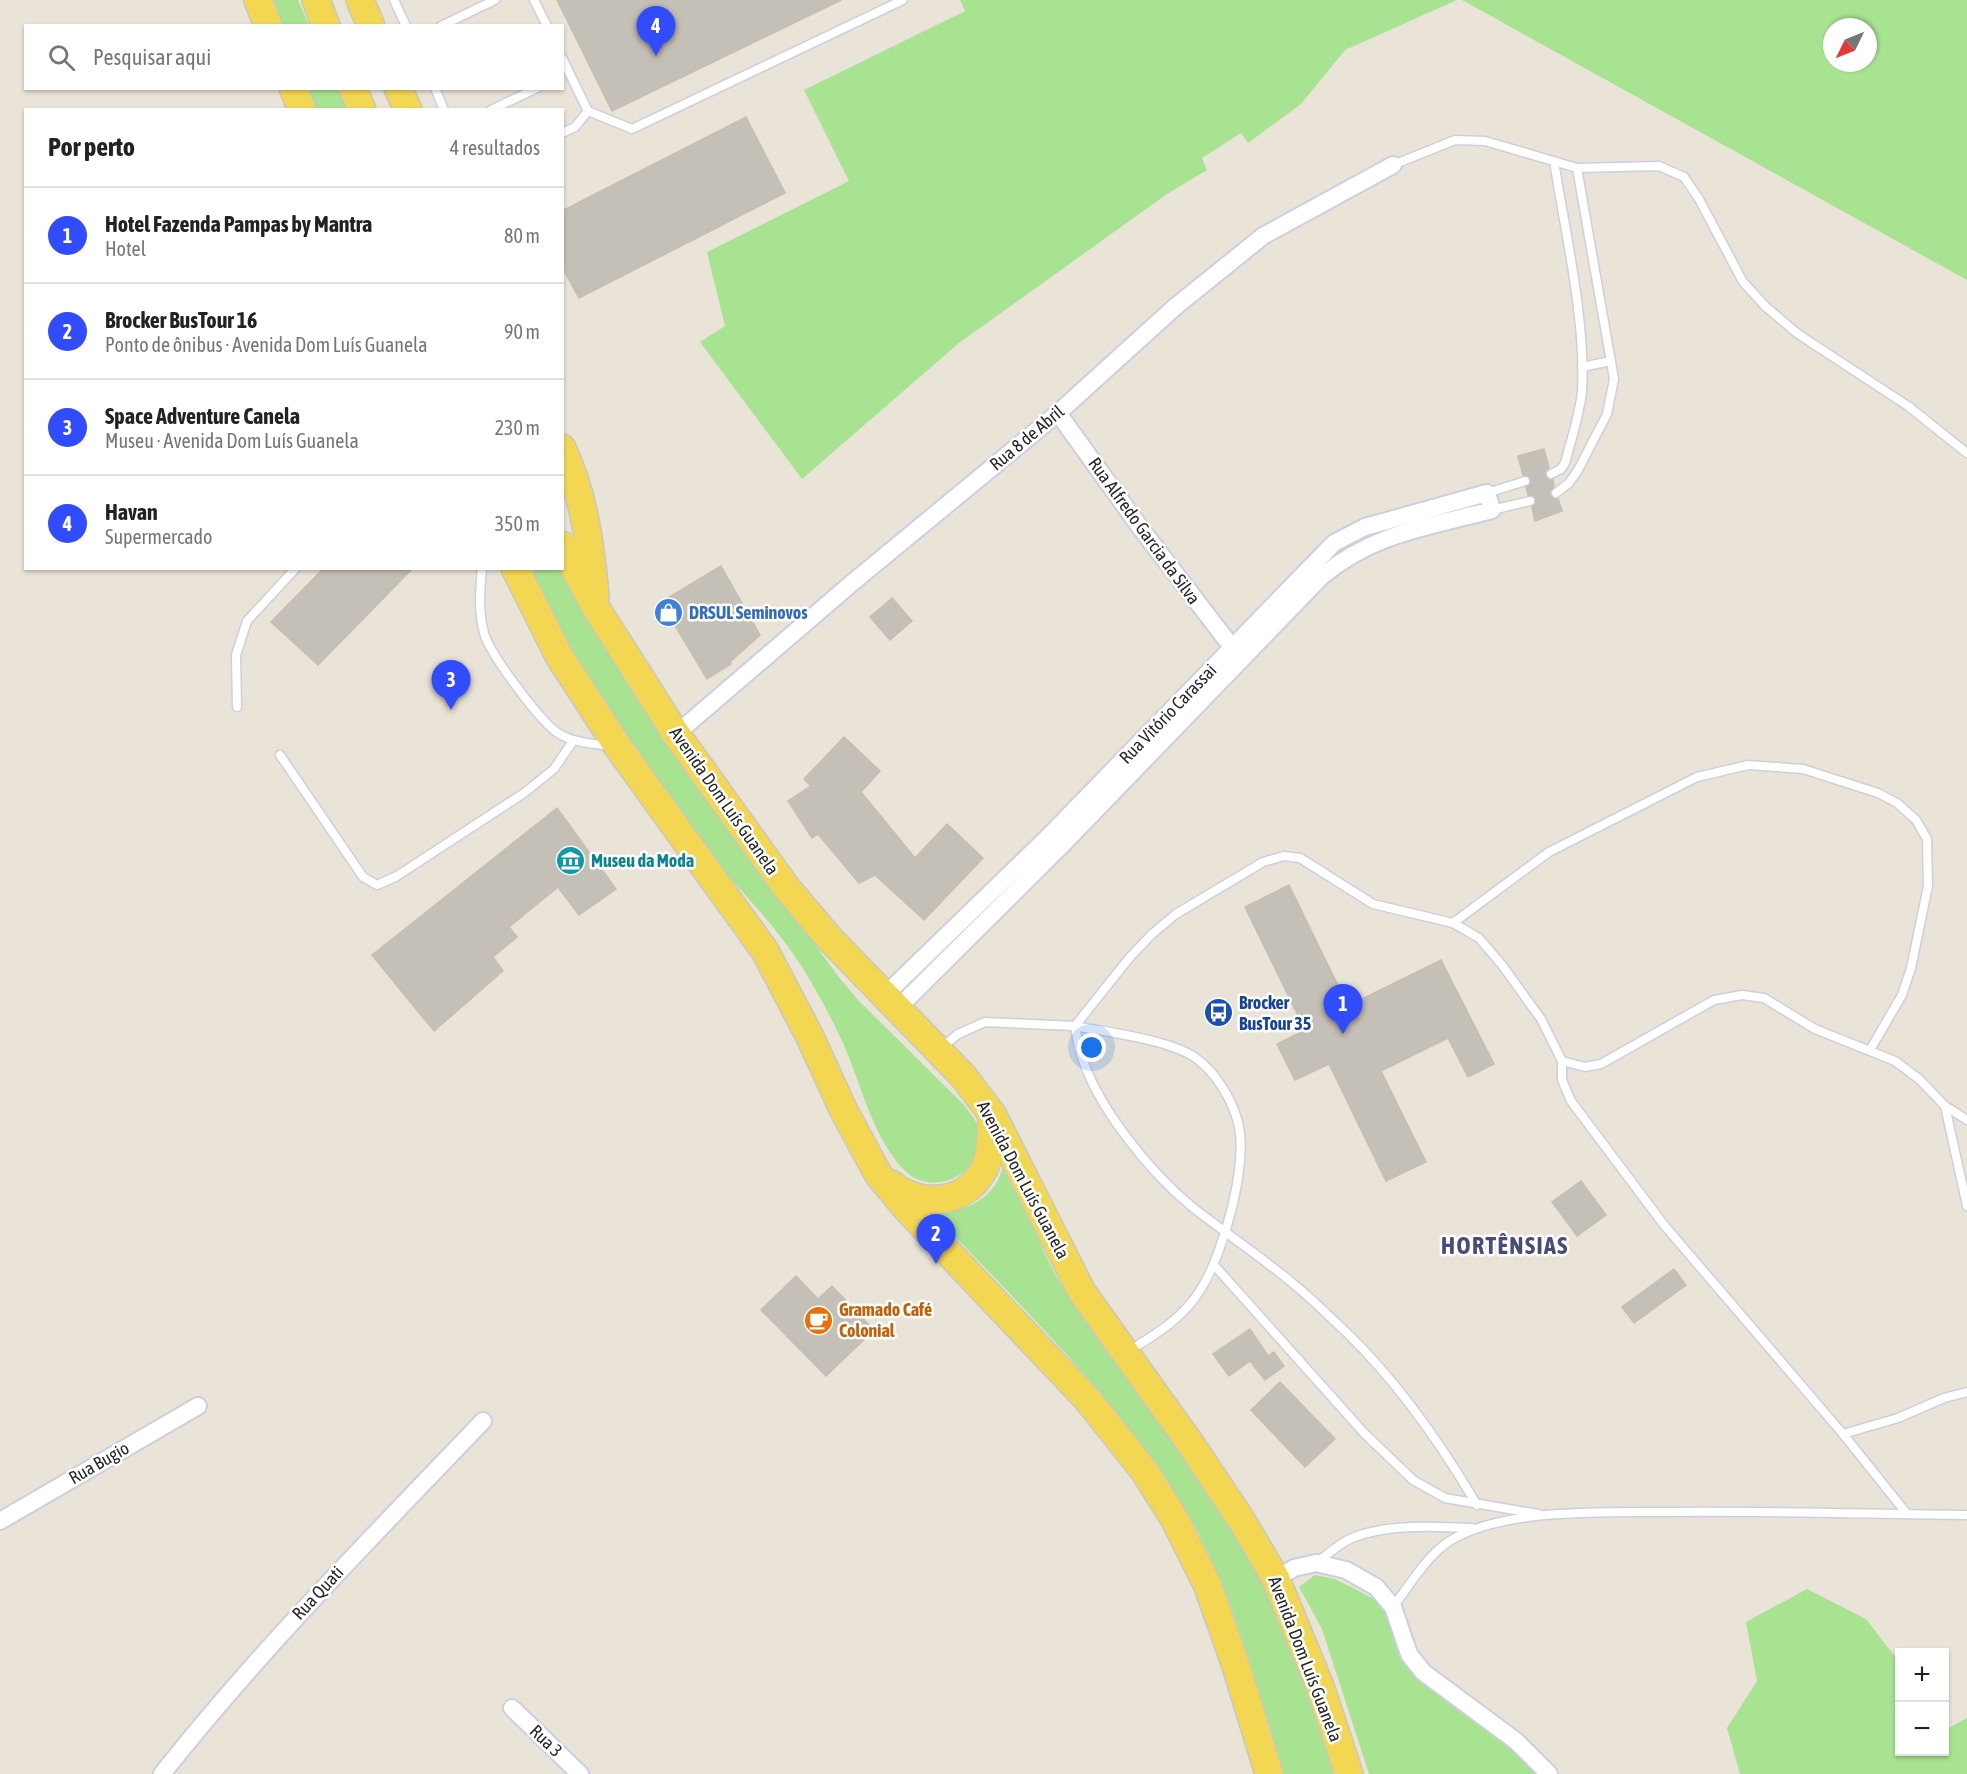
<!DOCTYPE html>
<html lang="pt">
<meta charset="utf-8">
<style>
:root{--surface:#fff;--page:#f2f2f2;--text:#222;--muted:#767676;--line:#e0e0e0;--accent:#314bfe}
body{margin:0;font-family:"Asap Condensed",sans-serif;background:var(--page);color:var(--text)}
.controls{position:absolute;right:18px;bottom:18px;display:grid;overflow:hidden;border-radius:0px;box-shadow:0 2px 4px #0004}
.controls button{width:54px;height:54px;display:grid;place-items:center;padding:0;border:0;border-bottom:2px solid var(--line);background:var(--surface);color:var(--text);font:30px sans-serif}
.compass{position:absolute;left:1823px;top:18px;width:54px;height:54px;border-radius:50%;background:var(--surface);box-shadow:0 2px 4px #0004;rotate:227deg}
.you{position:absolute;left:1092px;top:1048px;width:21px;height:21px;margin:-15px;border:4px solid #fff;border-radius:50%;background:#1a73e8;box-shadow:0 0 0 9px #1a73e833}
.badge{display:grid;place-items:center;width:39px;height:39px;border-radius:50%;background:var(--accent);color:#fff;font-size:20px;font-weight:700}
.pin{position:absolute;translate:-50% -50px;filter:drop-shadow(0 2px 3px #0008)}
.pin::after{content:'';position:absolute;top:32px;width:21px;height:18px;background:inherit;clip-path:polygon(0 0,100% 0,50% 100%)}
.list{margin:0;padding:0;list-style:none}
h2{display:flex;justify-content:space-between;align-items:center;height:78px;margin:0;padding:0 24px;font-size:26px}
h2 small{font-size:20px;font-weight:400;color:var(--muted)}
.list li{display:grid;grid-template-columns:39px 1fr auto;gap:18px;align-items:center;box-sizing:border-box;height:96px;padding:0 24px;border-top:2px solid var(--line)}
.list b{display:block;font-size:22px;white-space:nowrap}
.list p{margin:0;font-size:20px;white-space:nowrap;color:var(--muted)}
.list em{font-size:20px;font-style:normal;color:var(--muted)}
.icon{flex:none;width:33px;height:33px;fill:none;stroke:currentColor;stroke-width:2;stroke-linecap:round;stroke-linejoin:round}
.map{position:relative;flex:none;width:1967px;height:1774px;overflow:hidden}
.search{position:absolute;background:var(--surface);box-shadow:0 2px 4px #0004;left:24px;top:24px;width:540px;height:66px;display:flex;align-items:center;gap:15px;box-sizing:border-box;padding:0 21px;border-radius:0px;color:var(--muted);font-size:22px}
.panel{position:absolute;background:var(--surface);box-shadow:0 2px 4px #0004;left:24px;top:108px;width:540px;height:462px;border-radius:0px}
.map>svg:first-child{display:block}
</style>
<div class="map">
<svg width="1967" height="1774" viewBox="0 0 1967 1774">
<rect width="100%" height="100%" fill="#eae3d7"/>
<!-- green -->
<g fill="#a8e391" fill-rule="evenodd">
<path d="M 272,0 L 298,0 L 309,25 L 282,25 Z"/>
<path d="M 960,0 L 1457,0 L 1345,50 L 1301,104 L 1248,143 L 1241,133 L 1202,158 L 1207,170 L 1167,194 L 959,343 L 802,479 L 700,342 L 725,326 L 707,252 L 849,181 L 804,90 L 965,11 Z"/>
<path d="M 1462,0 L 1967,0 L 1967,280 ZM 1832,27 L 1868,27 L 1868,63 L 1832,63 Z"/>
<path d="M 305,89 L 337,89 L 347,109 L 313,109 Z"/>
<path d="M 529,569 L 562,569 L 717,811 L 838,976 L 858,1000 L 964,1105 C 968,1111 974,1117 977,1124 C 994,1168 935,1203 903,1169 C 872,1135 861,1084 843,1043 C 831,1017 817,991 802,967 C 773,921 733,884 699,841 C 633,757 577,663 529,569 Z"/>
<path d="M 1005,1159 C 1025,1206 1042,1256 1070,1299 C 1119,1375 1179,1443 1227,1521 C 1276,1600 1306,1686 1336,1774 L 1284,1774 C 1261,1699 1241,1621 1207,1550 C 1150,1428 1024,1311 932,1212 C 956,1215 985,1203 997,1182 C 1001,1175 1003,1166 1005,1159 Z"/>
<path d="M 1315,1575 L 1335,1579 L 1378,1601 L 1387,1613 L 1404,1661 L 1506,1742 L 1541,1774 L 1369,1774 L 1322,1629 L 1299,1587 Z"/>
<path d="M 1807,1589 L 1866,1619 L 1899,1662 L 1899,1700 L 1895,1705 L 1899,1708 L 1900,1752 L 1944,1752 L 1945,1730 L 1967,1718 L 1967,1774 L 1740,1774 L 1727,1728 L 1757,1681 L 1746,1622 Z"/>
</g>
<!-- building -->
<g fill="#c5c0b7" stroke="#c5bfb1" stroke-width="1.5">
<path d="M 557,0 L 841,0 L 612,111 Z"/>
<path d="M 746,117 L 785,193 L 579,298 L 562,267 L 562,211 Z"/>
<path d="M 1544,449 L 1549,468 L 1545,476 L 1553,480 L 1554,486 L 1550,494 L 1553,499 L 1558,499 L 1562,511 L 1535,521 L 1532,507 L 1536,499 L 1528,495 L 1526,487 L 1531,480 L 1523,475 L 1518,456 Z"/>
<path d="M 721,566 L 760,635 L 730,662 L 731,664 L 707,679 L 661,602 Z"/>
<path d="M 324,568 L 413,568 L 318,665 L 271,622 Z"/>
<path d="M 892,598 L 912,621 L 890,640 L 870,617 Z"/>
<path d="M 844,737 L 880,771 L 861,792 L 915,858 L 947,824 L 983,858 L 924,920 L 875,875 L 859,883 L 818,834 L 812,838 L 788,801 L 811,786 L 804,779 Z"/>
<path d="M 557,808 L 616,889 L 579,915 L 558,887 L 509,927 L 517,937 L 493,957 L 503,971 L 434,1031 L 372,955 Z"/>
<path d="M 1289,885 L 1348,1006 L 1441,960 L 1494,1064 L 1468,1077 L 1448,1038 L 1381,1071 L 1426,1162 L 1386,1181 L 1329,1064 L 1295,1080 L 1277,1044 L 1305,1030 L 1245,907 Z"/>
<path d="M 1581,1181 L 1606,1215 L 1577,1236 L 1552,1202 Z"/>
<path d="M 1674,1269 L 1686,1285 L 1634,1323 L 1622,1307 Z"/>
<path d="M 796,1276 L 818,1299 L 832,1286 L 874,1330 L 826,1376 L 761,1310 Z"/>
<path d="M 1250,1329 L 1268,1356 L 1274,1352 L 1284,1366 L 1265,1380 L 1250,1361 L 1229,1376 L 1213,1354 Z"/>
<path d="M 1280,1382 L 1335,1439 L 1305,1467 L 1251,1410 Z"/>
</g>
<g fill="none" stroke-linecap="round" stroke-linejoin="round">
<defs>
<g id="lane">
<path d="M 394,0 L 406,26"/>
<path d="M 534,0 L 547,26"/>
<path d="M 441,26 L 495,0"/>
<path d="M 562,58 L 588,111 L 575,127 L 562,133"/>
<path d="M 435,88 L 444,110"/>
<path d="M 491,110 L 537,88"/>
<path d="M 588,111 L 632,129 L 903,0"/>
<path d="M 1393,165 L 1455,140 L 1485,141 L 1577,168 L 1659,166 L 1684,177 L 1699,199 L 1743,282 L 1766,307 L 1798,334 L 1908,406 L 1967,453"/>
<path d="M 1582,367 L 1611,361"/>
<path d="M 1551,474 L 1561,469 L 1565,463 C 1571,440 1580,414 1582,391 C 1586,320 1565,232 1554,161"/>
<path d="M 1487,493 L 1525,481"/>
<path d="M 1556,493 L 1569,483 L 1578,470 L 1607,414 L 1614,379 L 1577,168"/>
<path d="M 1492,510 L 1530,501"/>
<path d="M 482,568 C 480,591 478,610 484,633 C 490,654 542,725 561,735 C 577,743 594,744 611,746"/>
<path d="M 237,707 L 236,655 L 247,621 L 296,568"/>
<path d="M 280,755 L 363,877 L 377,885 L 397,876 L 524,793 L 554,769 L 573,741"/>
<path d="M 1453,923 L 1549,852 L 1697,777 L 1748,765 L 1803,769 L 1878,793 L 1897,803 L 1916,820 L 1927,839 L 1928,886 L 1911,968 L 1902,995 L 1870,1050"/>
<path d="M 941,1048 L 958,1034 L 985,1022 L 1075,1026 L 1130,957 L 1152,934 L 1176,914 L 1263,862 L 1284,856 L 1300,858 L 1373,904 L 1453,923 L 1479,938 L 1502,965 L 1541,1019 L 1562,1061 L 1562,1080 L 1571,1101 L 1664,1225 L 1843,1434 L 1907,1514"/>
<path d="M 1562,1061 L 1585,1067 L 1601,1064 L 1714,1000 L 1742,995 L 1764,998 L 1815,1029 L 1895,1061 L 1919,1079 L 1945,1106 L 1967,1120"/>
<path d="M 1945,1106 L 1967,1206"/>
<path d="M 1214,1265 L 1364,1433 L 1413,1480 L 1445,1498 L 1538,1514"/>
<path d="M 1130,1350 C 1157,1334 1184,1317 1201,1289 C 1224,1252 1250,1160 1237,1119 C 1231,1098 1215,1072 1197,1059 C 1173,1040 1106,1032 1075,1026 C 1077,1036 1078,1047 1082,1057 C 1098,1108 1150,1172 1191,1206 C 1225,1233 1262,1257 1296,1286 C 1313,1300 1329,1316 1346,1332 C 1397,1381 1441,1444 1477,1505"/>
<path d="M 1843,1434 L 1898,1418 L 1944,1398 L 1967,1392"/>
<path d="M 1317,1562 C 1328,1554 1340,1543 1352,1538 C 1389,1523 1433,1527 1472,1528"/>
<path d="M 1393,1607 C 1410,1585 1428,1553 1453,1539 C 1507,1508 1609,1512 1672,1512 C 1770,1511 1869,1514 1967,1515"/>
</g>
<g id="street">
<path d="M 1058,413 L 1142,530 L 1238,655"/>
<path d="M 676,734 L 852,583 L 1058,413 L 1175,307 L 1263,236 L 1393,165"/>
<path d="M 884,996 L 1048,837 L 1334,543 L 1365,527 L 1487,493 L 1492,510 C 1428,527 1373,533 1321,577 L 1062,845 L 897,1009"/>
<path d="M 0,1521 L 198,1406"/>
<path d="M 1276,1579 L 1294,1568 L 1316,1563 L 1346,1570 L 1376,1587 L 1393,1607 L 1409,1654 L 1423,1672 L 1516,1741 L 1549,1774"/>
<path d="M 512,1708 L 580,1774"/>
<path d="M 162,1774 C 261,1649 373,1536 483,1421"/>
</g>
<g id="primary">
<path d="M 258,0 L 268,26"/>
<path d="M 316,0 L 326,26"/>
<path d="M 360,0 L 371,26"/>
<path d="M 293,88 L 302,110"/>
<path d="M 353,88 L 362,110"/>
<path d="M 398,88 L 408,110"/>
<path d="M 562,448 C 584,496 590,543 595,595"/>
<path d="M 562,545 L 596,608 L 676,734 L 786,887 L 829,938 L 963,1076 L 992,1114 L 1082,1292 L 1192,1446 L 1242,1521 L 1276,1579 L 1321,1689 L 1349,1774"/>
<path d="M 515,568 L 559,656 L 618,747 L 765,951 L 809,1035 L 844,1111 L 878,1174 L 907,1209 L 1088,1400 L 1145,1472 L 1175,1520 L 1207,1584 L 1236,1666 L 1269,1774"/>
<path d="M 891,1184 C 923,1210 971,1204 987,1162 C 992,1148 991,1131 992,1116"/>
</g>
</defs>
<!-- lane casing -->
<use href="#lane" stroke="#cdcfe1" stroke-width="11"/>
<!-- street casing -->
<use href="#street" stroke="#cdcfe1" stroke-width="20"/>
<!-- primary casing -->
<use href="#primary" stroke="#c7c7c7" stroke-width="30"/>
<!-- lane -->
<use href="#lane" stroke="#fff" stroke-width="8"/>
<!-- street -->
<use href="#street" stroke="#fff" stroke-width="16"/>
<!-- primary -->
<use href="#primary" stroke="#f3d753" stroke-width="27"/>
</g>
<!-- icons -->
<defs>
<symbol id="shop-disc" viewBox="-11 -11 22 22"><circle r="9.5" fill="#3f7fe0" stroke="#fff"/><path d="M-5-2.5h2.3a2.7 3.5 0 0 1 5.4 0H5L5.5 6h-11ZM-1.5-2.5h3a1.5 2.3 0 0 0-3 0Z" fill="#fff"/></symbol>
<symbol id="museum-disc" viewBox="-11 -11 22 22"><circle r="9.5" fill="#0f9aa8" stroke="#fff"/><path d="M0-6L6-3V-2H-6V-3ZM-5-1h2V3h-2ZM-1-1h2V3h-2ZM3-1h2V3H3ZM-6 4H6V6H-6Z" fill="#fff"/></symbol>
<symbol id="bus-disc" viewBox="-11 -11 22 22"><circle r="9.5" fill="#1a4fb4" stroke="#fff"/><path d="M-5-6H5V4H4V6H2V4H-2V6H-4V4H-5ZM-3.5-4V0h7V-4ZM-3.5 1.2v1.5H-2V1.2ZM2 1.2v1.5H3.5V1.2Z" fill="#fff"/></symbol>
<symbol id="cafe-disc" viewBox="-11 -11 22 22"><circle r="9.5" fill="#e8710a" stroke="#fff"/><path d="M-5.5-4.5H6V0H3Q3 3.5 0 3.5H-2.5Q-5.5 3.5-5.5 0ZM3-3.2v2h1.7v-2ZM-6 4.5H4V6H-6Z" fill="#fff"/></symbol>
</defs>
<g fill-rule="evenodd">
<use href="#shop-disc" x="652" y="596" width="33" height="33"/>
<use href="#museum-disc" x="554" y="844" width="33" height="33"/>
<use href="#bus-disc" x="1202" y="996" width="33" height="33"/>
<use href="#cafe-disc" x="802" y="1304" width="33" height="33"/>
</g>
<g text-anchor="middle" stroke-width="5" stroke-linejoin="round" paint-order="stroke">
<!-- street labels -->
<g font-size="18" fill="#272727" stroke="#fff">
<text transform="translate(1027 438) rotate(-40)" y="6">Rua 8 de Abril</text>
<text transform="translate(1144 531) rotate(54)" y="6">Rua Alfredo Garcia da Silva</text>
<text transform="translate(1168 714) rotate(-46)" y="6">Rua Vitório Carassai</text>
<text transform="translate(724 801) rotate(55)" y="6">Avenida Dom Luís Guanela</text>
<text transform="translate(1023 1180) rotate(62)" y="6">Avenida Dom Luís Guanela</text>
<text transform="translate(99 1463) rotate(-30)" y="6">Rua Bugio</text>
<text transform="translate(318 1593) rotate(-47)" y="6">Rua Quati</text>
<text transform="translate(1305 1659) rotate(69)" y="6">Avenida Dom Luís Guanela</text>
<text transform="translate(546 1741) rotate(44)" y="6">Rua 3</text>
</g>
<!-- shop labels -->
<g font-size="18" font-weight="bold" fill="#366cbe" stroke="#fff" text-anchor="start">
<text x="689" y="619">DRSUL Seminovos</text>
</g>
<!-- culture labels -->
<g font-size="18" font-weight="bold" fill="#0d838f" stroke="#fff" text-anchor="start">
<text x="591" y="867">Museu da Moda</text>
</g>
<!-- transit labels -->
<g font-size="18" font-weight="bold" fill="#164399" stroke="#fff" text-anchor="start">
<text x="1239" y="1009">Brocker<tspan x="1239" dy="21">BusTour 35</tspan></text>
</g>
<!-- food labels -->
<g font-size="18" font-weight="bold" fill="#c56008" stroke="#fff" text-anchor="start">
<text x="839" y="1316">Gramado Café<tspan x="839" dy="21">Colonial</tspan></text>
</g>
<!-- district labels -->
<g font-size="24" font-weight="bold" letter-spacing="1.5" fill="#474d78" stroke="#fff">
<text x="1505" y="1254">HORTÊNSIAS</text>
</g>
</g>
</svg>
<div class="controls">
<button>+</button>
<button>−</button>
</div>
<svg class="compass" viewBox="-18 -18 36 36"><path d="M0-13l5 13h-10z" fill="#e53935"/><path d="M0 13l5-13h-10z" fill="#767676"/></svg>
<div class="you"></div>
<div class="pin badge" style="left:1343px;top:1034px">1</div>
<div class="pin badge" style="left:936px;top:1264px">2</div>
<div class="pin badge" style="left:451px;top:710px">3</div>
<div class="pin badge" style="left:656px;top:56px">4</div>
<div class="search"><svg class="icon" aria-label="search" viewBox="0 0 24 24"><circle cx="10" cy="10" r="6"/><path d="M15 15l6 6"/></svg>Pesquisar aqui</div>
<section class="panel">
<h2>Por perto<small>4 resultados</small></h2>
<ul class="list">
<li><span class="badge">1</span><div><b>Hotel Fazenda Pampas by Mantra</b><p>Hotel</p></div><em>80 m</em></li>
<li><span class="badge">2</span><div><b>Brocker BusTour 16</b><p>Ponto de ônibus · Avenida Dom Luís Guanela</p></div><em>90 m</em></li>
<li><span class="badge">3</span><div><b>Space Adventure Canela</b><p>Museu · Avenida Dom Luís Guanela</p></div><em>230 m</em></li>
<li><span class="badge">4</span><div><b>Havan</b><p>Supermercado</p></div><em>350 m</em></li>
</ul>
</section>
</div>
